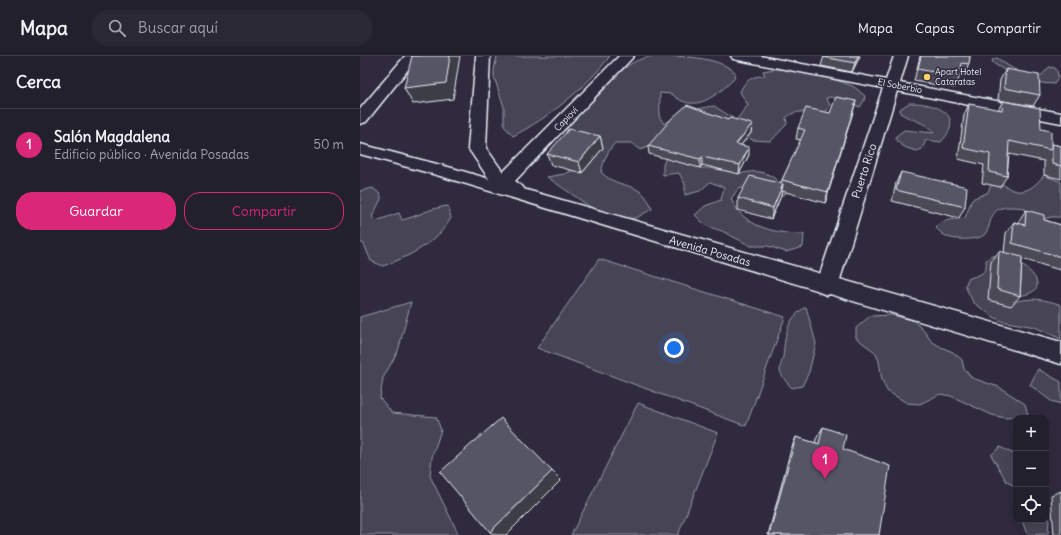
<!DOCTYPE html>
<html lang="es">
<meta charset="utf-8">
<style>
:root{--surface:#23202e;--page:#2b2836;--text:#f1f3f6;--muted:#a3a3aa;--line:#403e4a;--accent:#db2777}
body{margin:0;font-family:Delius,sans-serif;background:var(--page);color:var(--text)}
.controls{position:absolute;right:12px;bottom:12px;display:grid;overflow:hidden;border-radius:8px;box-shadow:0 4px 16px #0002}
.controls button{width:36px;height:36px;display:grid;place-items:center;padding:0;border:0;border-bottom:1px solid var(--line);background:var(--surface);color:var(--text);font:20px sans-serif}
.you{position:absolute;left:314px;top:292px;width:14px;height:14px;margin:-10px;border:3px solid #fff;border-radius:50%;background:#1a73e8;box-shadow:0 0 0 6px #1a73e833}
.badge{display:grid;place-items:center;width:26px;height:26px;border-radius:50%;background:var(--accent);color:#fff;font-size:13px;font-weight:700}
.pin{position:absolute;translate:-50% -33px;filter:drop-shadow(0 1px 2px #0008)}
.pin::after{content:'';position:absolute;top:21px;width:14px;height:12px;background:inherit;clip-path:polygon(0 0,100% 0,50% 100%)}
.list{margin:0;padding:0;list-style:none}
h2{display:flex;justify-content:space-between;align-items:center;height:52px;margin:0;padding:0 16px;font-size:17px}
h2 small{font-size:13px;font-weight:400;color:var(--muted)}
.list li{display:grid;grid-template-columns:26px 1fr auto;gap:12px;align-items:center;box-sizing:border-box;height:72px;padding:0 16px;border-top:1px solid var(--line)}
.list b{display:block;font-size:15px;white-space:nowrap}
.list p{margin:0;font-size:13px;white-space:nowrap;color:var(--muted)}
.list em{font-size:13px;font-style:normal;color:var(--muted)}
.actions{display:flex;gap:8px;padding:12px 16px}
.actions a{flex:1;padding:9px 0;border:1px solid var(--accent);border-radius:16px;text-align:center;font-size:14px;color:var(--accent)}
.actions .main{background:var(--accent);color:#fff}
.icon{flex:none;width:22px;height:22px;fill:none;stroke:currentColor;stroke-width:2;stroke-linecap:round;stroke-linejoin:round}
.map{position:relative;flex:none;width:701px;height:479px;overflow:hidden}
header{display:flex;align-items:center;gap:24px;box-sizing:border-box;height:56px;padding:0 20px;background:var(--surface);border-bottom:1px solid var(--line)}
header strong{font-size:19px}
nav{display:flex;gap:22px;margin-inline-start:auto;font-size:14px}
.search{width:280px;height:36px;background:var(--page);display:flex;align-items:center;gap:10px;box-sizing:border-box;padding:0 14px;border-radius:16px;color:var(--muted);font-size:15px}
main{display:flex}
aside{flex:1;background:var(--surface)}
.map>svg:first-child{display:block}
</style>
<header>
<strong>Mapa</strong>
<div class="search"><svg class="icon" aria-label="search" viewBox="0 0 24 24"><circle cx="10" cy="10" r="6"/><path d="M15 15l6 6"/></svg>Buscar aquí</div>
<nav><a>Mapa</a><a>Capas</a><a>Compartir</a></nav>
</header>
<main>
<aside>
<h2>Cerca<small></small></h2>
<ul class="list">
<li><span class="badge">1</span><div><b>Salón Magdalena</b><p>Edificio público · Avenida Posadas</p></div><em>50 m</em></li>
</ul>
<div class="actions"><a class="main">Guardar</a><a>Compartir</a></div>
</aside>
<div class="map">
<svg width="701" height="479" viewBox="0 0 701 479">
<rect width="100%" height="100%" fill="#2f2a3d"/>
<filter id="ink" filterUnits="userSpaceOnUse"><feTurbulence type="fractalNoise" baseFrequency=".025" numOctaves="2"/><feDisplacementMap in="SourceGraphic" scale="8" xChannelSelector="R" yChannelSelector="G"/><feConvolveMatrix kernelMatrix="1 2 1 2 8 2 1 2 1" color-interpolation-filters="sRGB"/></filter>
<g filter="url(#ink)">
<!-- green -->
<g fill="#464455" stroke="#979aa6">
<path d="M 137,0 L 250,0 C 227,31 187,63 153,80 L 144,70 L 144,51 L 134,21 L 134,14 Z"/>
<path d="M 294,0 C 321,0 356,0 375,16 L 374,23 C 356,40 334,59 312,38 L 300,37 C 299,45 301,52 299,60 L 304,68 C 318,58 338,52 354,50 L 373,62 L 365,69 L 340,112 C 354,111 365,116 378,117 C 382,118 386,116 390,116 C 407,114 419,123 426,137 L 418,142 L 389,131 L 378,133 L 371,143 C 374,148 377,155 382,159 C 398,174 423,178 444,178 L 443,191 L 426,196 L 408,190 L 391,190 L 362,175 L 346,170 L 335,159 L 345,150 L 361,144 L 364,131 L 350,126 L 340,135 L 325,139 L 325,128 L 319,117 L 303,119 L 303,109 L 307,99 L 296,88 L 280,94 L 271,87 L 255,87 C 247,96 244,104 241,116 C 259,135 282,123 292,153 L 276,162 L 258,163 L 242,159 L 187,121 L 204,118 L 220,111 L 203,84 C 207,74 210,63 218,56 C 225,48 237,42 244,34 C 258,16 271,3 294,0 Z"/>
<path d="M 637,2 C 652,12 662,21 682,19 L 689,11 L 695,12 C 699,18 699,23 694,28 C 668,27 654,21 633,7 L 632,4 Z"/>
<path d="M 415,13 C 438,14 471,21 492,30 C 497,32 501,37 505,40 L 504,45 L 500,51 L 471,41 L 466,42 L 470,49 L 465,58 C 450,60 439,50 426,62 L 427,68 L 411,85 L 392,84 L 373,68 L 388,49 L 380,36 C 384,25 393,19 405,20 L 403,15 Z"/>
<path d="M 549,47 C 573,46 608,58 581,86 L 566,84 L 562,93 L 557,95 C 548,93 539,90 535,81 L 544,74 L 574,77 C 567,66 550,64 540,57 L 540,53 Z"/>
<path d="M 684,119 L 701,126 L 701,161 L 691,161 L 684,163 L 667,158 L 664,152 C 656,151 646,150 639,153 C 628,159 632,171 624,179 C 619,184 598,184 591,182 C 585,181 580,176 576,172 C 583,162 594,164 605,162 L 611,146 L 614,142 L 627,137 L 633,126 C 645,126 647,134 657,135 C 668,137 678,127 684,119 Z"/>
<path d="M 13,132 L 21,139 L 21,143 L 12,161 L 16,165 L 39,157 L 42,164 C 59,160 69,152 88,150 L 91,162 C 78,186 49,201 23,210 L 11,205 L 4,188 L 0,186 L 0,135 Z"/>
<path d="M 632,200 C 635,200 639,199 642,200 C 662,203 701,236 657,240 L 654,246 C 670,241 686,243 701,249 L 701,283 L 675,271 L 641,265 L 632,260 L 613,246 L 605,230 L 608,223 C 619,218 628,219 626,204 Z"/>
<path d="M 239,203 L 425,261 L 386,370 L 177,292 Z"/>
<path d="M 51,246 L 38,295 L 23,322 L 20,342 L 32,357 L 76,361 L 81,374 L 72,401 L 70,420 L 99,479 L 0,479 L 0,261 Z"/>
<path d="M 446,251 L 456,287 L 449,316 L 442,330 L 432,332 C 427,327 421,320 420,314 C 420,310 422,305 423,301 C 425,281 426,262 446,251 Z"/>
<path d="M 532,259 L 554,265 L 565,276 L 571,285 L 581,291 L 593,296 L 602,304 L 604,313 L 612,322 L 639,331 L 653,340 L 665,348 L 668,359 L 659,361 L 645,362 L 632,359 L 591,340 L 580,338 L 560,348 L 547,347 L 527,335 L 522,324 L 519,305 L 515,296 L 496,282 L 496,272 L 510,260 Z"/>
<path d="M 678,313 L 701,326 L 701,348 L 691,345 L 670,329 Z"/>
<path d="M 278,347 L 358,377 L 318,479 L 211,479 Z"/>
<path d="M 640,391 L 656,399 L 656,431 L 647,426 L 631,399 Z"/>
<path d="M 686,448 L 689,464 L 688,478 L 670,479 L 666,476 L 662,464 L 686,464 Z"/>
</g>
<g fill="none" stroke-linecap="round" stroke-linejoin="round">
<defs>
<g id="street">
<path d="M 116,0 L 130,0 L 126,92 L 143,116 L 259,0 L 274,0 L 155,125 L 163,131 L 165,135 L 163,139 L 156,141 L 149,139 L 129,123 L 108,92 Z"/>
<path d="M 371,0 L 400,0 L 526,24 L 534,0 L 548,0 L 540,27 L 701,57 L 701,67 L 537,35 L 478,230 L 475,236 L 467,239 L 459,236 L 456,230 L 523,32 L 378,4 L 373,3 Z"/>
</g>
<g id="secondary">
<path d="M 45,0 L 59,0 L 6,66 L 0,68 L 0,53 Z"/>
<path d="M 0,88 L 92,112 L 170,135 L 701,286 L 701,308 L 80,120 L 0,98 Z"/>
</g>
</defs>
<!-- street casing -->
<use href="#street" stroke="#e8f1f8" stroke-width="3"/>
<!-- secondary casing -->
<use href="#secondary" stroke="#e8f1f8" stroke-width="3"/>
<!-- street -->
<use href="#street" fill="#2f2a3d" fill-rule="evenodd"/>
<!-- secondary -->
<use href="#secondary" fill="#2f2a3d" fill-rule="evenodd"/>
</g>
<!-- wall -->
<g fill="#4b4957" stroke="#e8f1f8">
<path d="M 464,0 L 500,0 L 492,16 L 461,10 Z"/>
<path d="M 560,0 L 610,0 L 609,8 L 604,20 L 600,19 L 595,32 L 554,25 Z"/>
<path d="M 646,13 L 680,39 L 673,50 L 638,44 L 640,24 Z"/>
<path d="M 643,45 L 681,73 L 691,88 L 701,90 L 701,123 L 684,119 L 684,105 L 649,98 L 647,120 L 640,131 L 622,127 L 624,109 L 598,103 L 604,59 L 609,48 L 638,54 Z"/>
<path d="M 493,56 L 465,147 L 422,135 L 421,140 L 411,163 L 378,154 L 378,142 L 421,128 L 422,124 L 441,84 L 436,83 L 438,72 L 470,57 Z"/>
<path d="M 368,64 L 392,68 L 391,77 L 381,89 L 389,99 L 379,118 L 342,109 L 340,112 L 289,98 L 288,90 Z"/>
<path d="M 240,80 L 243,92 L 222,117 L 191,109 L 187,98 Z"/>
<path d="M 541,116 L 605,151 L 599,162 L 532,145 L 536,127 Z"/>
<path d="M 666,154 L 684,164 L 701,169 L 701,213 L 700,214 L 662,203 L 660,240 L 651,250 L 628,244 L 631,206 L 639,195 L 644,197 L 646,177 L 654,166 L 658,167 L 658,166 Z"/>
<path d="M 463,371 L 483,393 L 519,479 L 408,479 L 431,393 L 436,381 L 455,387 L 456,383 Z"/>
<path d="M 701,435 L 701,479 L 694,479 L 691,439 Z"/>
</g>
<!-- shaded-wall -->
<g fill="#3d3c47" stroke="#e8f1f8">
<path d="M 90,0 L 100,0 L 93,43 L 53,48 L 44,32 Z"/>
<path d="M 498,0 L 500,0 L 492,16 L 495,7 Z"/>
<path d="M 496,45 L 493,56 L 465,147 L 468,136 Z"/>
<path d="M 392,68 L 391,77 L 375,96 L 376,88 Z"/>
<path d="M 240,80 L 243,92 L 222,117 L 219,106 Z"/>
<path d="M 389,91 L 389,99 L 379,118 L 380,109 Z"/>
<path d="M 342,101 L 342,109 L 340,112 L 340,103 Z"/>
<path d="M 423,128 L 421,140 L 411,163 L 413,152 Z"/>
<path d="M 192,415 L 201,424 L 146,479 L 136,479 L 130,476 Z"/>
</g>
<!-- building -->
<g fill="#575565" stroke="#e8f1f8">
<path d="M 52,0 L 90,0 L 86,27 L 44,32 Z"/>
<path d="M 464,0 L 498,0 L 495,7 L 463,1 Z"/>
<path d="M 561,0 L 610,0 L 609,8 L 602,7 L 600,21 L 558,13 Z"/>
<path d="M 646,13 L 679,19 L 680,39 L 644,32 Z"/>
<path d="M 476,41 L 496,45 L 468,136 L 422,124 L 445,74 L 438,72 L 446,52 L 470,57 Z"/>
<path d="M 643,45 L 680,52 L 681,73 L 691,75 L 691,94 L 649,85 L 647,120 L 629,116 L 630,98 L 603,92 L 609,48 L 642,54 Z"/>
<path d="M 327,49 L 368,64 L 370,62 L 392,68 L 376,88 L 389,91 L 380,109 L 342,101 L 340,103 L 288,90 L 312,62 Z"/>
<path d="M 209,73 L 240,80 L 219,106 L 187,98 Z"/>
<path d="M 692,88 L 701,90 L 701,110 L 692,108 Z"/>
<path d="M 541,116 L 607,131 L 605,151 L 536,134 Z"/>
<path d="M 390,120 L 423,128 L 413,152 L 378,142 Z"/>
<path d="M 666,154 L 684,159 L 684,164 L 701,169 L 701,201 L 652,187 L 654,166 L 665,169 Z"/>
<path d="M 639,195 L 662,201 L 660,240 L 637,233 Z"/>
<path d="M 141,362 L 192,415 L 130,476 L 80,416 Z"/>
<path d="M 463,371 L 486,379 L 483,393 L 530,410 L 519,479 L 409,479 L 436,381 L 459,388 Z"/>
</g>
</g>
<!-- markers -->
<circle fill="#ffd166" stroke="#2f2a3d" stroke-width="1.5" cx="567" cy="21" r="4"/>
<g text-anchor="middle" stroke-width="3" stroke-linejoin="round" paint-order="stroke">
<!-- far-poi labels -->
<g font-size="9" fill="#e8f1f8" stroke="#2f2a3d" text-anchor="start">
<text x="575" y="19">Apart Hotel<tspan x="575" dy="10">Cataratas</tspan></text>
</g>
<!-- far-street labels -->
<g font-size="9" fill="#e8f1f8" stroke="#2f2a3d">
<text transform="translate(540 30) rotate(11)" y="3">El Soberbio</text>
<text transform="translate(206 63) rotate(-46)" y="3">Capioví</text>
</g>
<!-- street labels -->
<g font-size="11" fill="#e8f1f8" stroke="#2f2a3d">
<text transform="translate(504 115) rotate(-72)" y="4">Puerto Rico</text>
<text transform="translate(350 195) rotate(16)" y="4">Avenida Posadas</text>
</g>
</g>
</svg>
<div class="controls">
<button>+</button>
<button>−</button>
<button><svg class="icon" aria-label="locate" viewBox="0 0 24 24"><circle cx="12" cy="12" r="6"/><path d="M12 2v4M12 18v4M2 12h4M18 12h4"/></svg></button>
</div>
<div class="you"></div>
<div class="pin badge" style="left:465px;top:423px">1</div>
</div>
</main>
